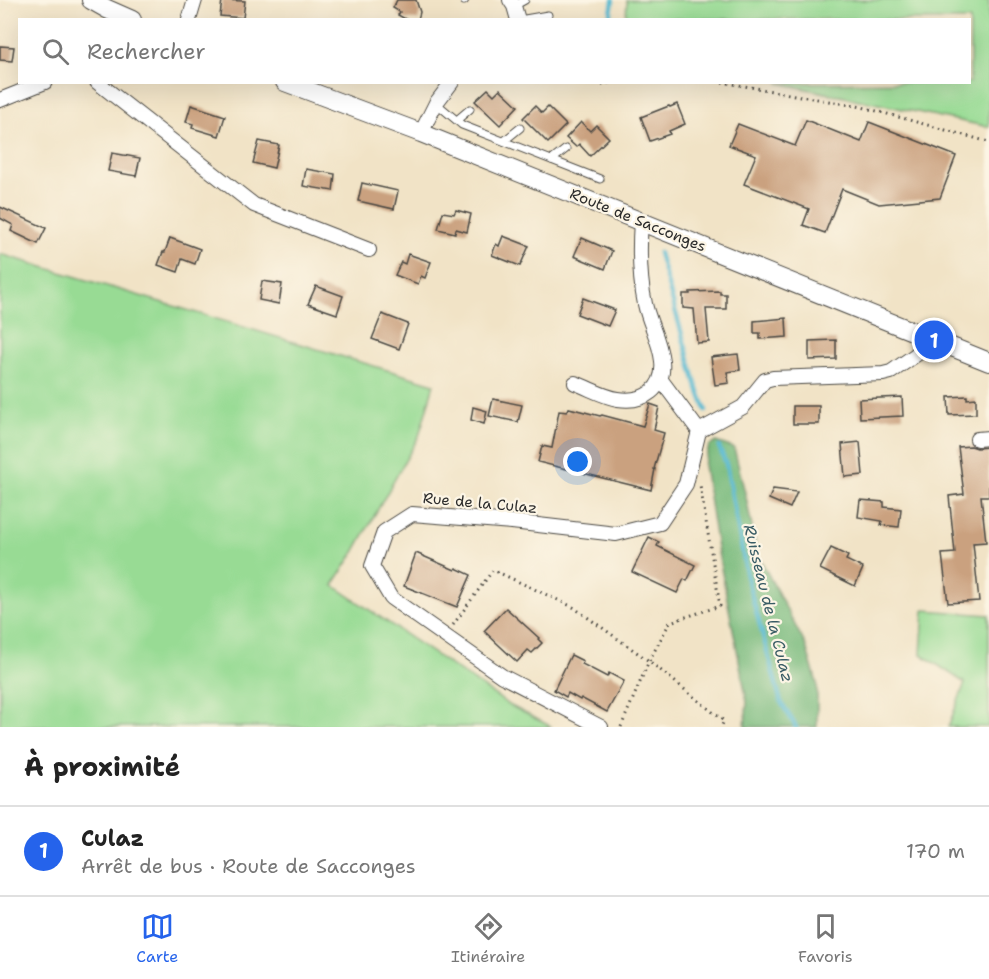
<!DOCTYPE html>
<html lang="fr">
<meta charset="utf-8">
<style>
:root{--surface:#fff;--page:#f6f6f6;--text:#222;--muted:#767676;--line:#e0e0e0;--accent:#2563eb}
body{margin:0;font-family:"Shantell Sans",sans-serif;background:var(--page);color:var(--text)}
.you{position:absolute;left:578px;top:462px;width:21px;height:21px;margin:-15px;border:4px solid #fff;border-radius:50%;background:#1a73e8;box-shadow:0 0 0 9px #1a73e833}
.badge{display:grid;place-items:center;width:39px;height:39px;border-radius:50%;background:var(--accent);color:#fff;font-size:20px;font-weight:700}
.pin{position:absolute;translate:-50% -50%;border:3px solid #fff;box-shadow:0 2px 6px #0006}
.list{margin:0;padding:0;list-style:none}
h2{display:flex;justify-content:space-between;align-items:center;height:78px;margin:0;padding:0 24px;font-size:26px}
h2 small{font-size:20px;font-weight:400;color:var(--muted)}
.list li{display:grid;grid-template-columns:39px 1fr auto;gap:18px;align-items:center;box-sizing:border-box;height:90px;padding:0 24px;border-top:2px solid var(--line)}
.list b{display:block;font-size:22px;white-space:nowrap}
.list p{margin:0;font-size:20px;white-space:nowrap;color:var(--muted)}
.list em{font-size:20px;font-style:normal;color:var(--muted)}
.icon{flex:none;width:33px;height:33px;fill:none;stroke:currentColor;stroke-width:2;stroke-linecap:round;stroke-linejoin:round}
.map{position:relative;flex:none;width:989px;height:727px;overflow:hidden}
.search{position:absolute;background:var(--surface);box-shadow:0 6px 24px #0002;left:18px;right:18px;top:18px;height:66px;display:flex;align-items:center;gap:15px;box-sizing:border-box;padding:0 21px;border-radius:0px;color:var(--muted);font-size:22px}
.sheet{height:168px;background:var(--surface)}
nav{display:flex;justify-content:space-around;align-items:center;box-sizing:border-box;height:84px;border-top:2px solid var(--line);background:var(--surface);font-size:16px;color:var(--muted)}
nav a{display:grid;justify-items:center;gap:3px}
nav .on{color:var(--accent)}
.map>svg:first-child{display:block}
</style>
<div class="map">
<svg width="989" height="727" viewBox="0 0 989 727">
<rect width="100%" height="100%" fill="#fcf5e5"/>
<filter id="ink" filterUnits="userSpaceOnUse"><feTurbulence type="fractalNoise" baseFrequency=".0167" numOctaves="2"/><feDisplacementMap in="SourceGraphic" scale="12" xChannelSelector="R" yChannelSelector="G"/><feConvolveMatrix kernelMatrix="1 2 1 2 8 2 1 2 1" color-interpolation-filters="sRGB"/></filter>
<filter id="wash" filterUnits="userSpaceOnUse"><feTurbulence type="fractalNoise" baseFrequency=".008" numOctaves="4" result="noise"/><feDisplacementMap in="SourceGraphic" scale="24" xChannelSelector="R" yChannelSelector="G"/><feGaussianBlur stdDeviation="1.35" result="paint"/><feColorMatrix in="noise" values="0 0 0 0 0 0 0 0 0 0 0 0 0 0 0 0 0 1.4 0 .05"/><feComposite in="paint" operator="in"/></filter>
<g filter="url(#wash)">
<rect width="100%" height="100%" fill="#f1e3c6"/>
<!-- green -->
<g fill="#98db94" stroke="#628360" stroke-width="1.5">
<path d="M 627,0 L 989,0 L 989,127 L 778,83 L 970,82 L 970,20 L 626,19 Z"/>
<path d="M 0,254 L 434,384 L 419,436 L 353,554 L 333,585 L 511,706 L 552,727 L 0,727 Z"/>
<path d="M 924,610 L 989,615 L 989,727 L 948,727 L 965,683 L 921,654 Z"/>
</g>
<!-- forest -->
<path fill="#7abb7e" stroke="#527354" stroke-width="1.5" d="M 716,442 L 734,448 L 746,497 L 757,553 L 806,646 L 817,683 L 817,727 L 745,727 L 747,701 L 716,542 L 704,465 L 709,446 Z"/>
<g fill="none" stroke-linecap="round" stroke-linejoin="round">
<!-- stream -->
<g stroke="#52b8d0" stroke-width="4.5">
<path d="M 610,20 L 613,0"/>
<path d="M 659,253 L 696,384 L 706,410"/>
<path d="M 719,447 L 726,464 L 748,582 L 781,702 L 796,727"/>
</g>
</g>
<g id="blocks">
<!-- building -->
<g fill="#caa17f">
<path d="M 222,0 L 245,1 L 243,18 L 220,16 Z"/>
<path d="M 397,0 L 416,0 L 420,12 L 418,20 L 407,20 L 398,15 L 400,12 L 393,8 Z"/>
<path d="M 0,46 L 14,47 L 12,61 L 0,60 Z"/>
<path d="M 488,89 L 494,95 L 500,89 L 518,106 L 500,125 L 475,101 Z"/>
<path d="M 677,104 L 685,124 L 669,131 L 670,134 L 650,141 L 641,117 L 669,106 L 670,107 Z"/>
<path d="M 191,105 L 225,116 L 219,136 L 192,128 L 193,124 L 186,122 Z"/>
<path d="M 535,106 L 542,113 L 548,107 L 566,125 L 548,143 L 523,118 Z"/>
<path d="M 806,120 L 861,142 L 869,122 L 956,156 L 940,198 L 879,204 L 842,189 L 825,233 L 803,225 L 809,209 L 744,184 L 756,155 L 729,145 L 738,124 L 795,146 Z"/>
<path d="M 581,122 L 590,131 L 596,125 L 609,138 L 590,156 L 579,144 L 576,147 L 566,138 Z"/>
<path d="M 259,141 L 279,145 L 274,168 L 253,163 Z"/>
<path d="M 112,153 L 140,158 L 136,176 L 108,171 Z"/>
<path d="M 306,169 L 335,174 L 333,191 L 303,186 Z"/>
<path d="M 362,183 L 398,191 L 394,209 L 358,201 Z"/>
<path d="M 0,207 L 46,228 L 38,244 L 11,231 L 13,225 L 0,218 Z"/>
<path d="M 456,210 L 471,214 L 467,232 L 456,229 L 455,233 L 438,229 L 443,212 L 454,214 Z"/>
<path d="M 503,236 L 529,246 L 520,266 L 492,255 L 496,244 L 499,246 Z"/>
<path d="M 170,238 L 200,249 L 195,264 L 182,259 L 178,272 L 158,265 L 163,252 L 165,252 Z"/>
<path d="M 582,238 L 612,251 L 605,269 L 574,256 Z"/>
<path d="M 408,254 L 431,262 L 425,278 L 421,276 L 418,284 L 395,275 L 401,262 L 405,264 Z"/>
<path d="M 262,281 L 282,284 L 279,304 L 259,300 Z"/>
<path d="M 316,286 L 343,296 L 337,314 L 308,304 Z"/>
<path d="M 720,291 L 720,294 L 726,294 L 726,309 L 706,309 L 709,342 L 697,343 L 694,309 L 683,308 L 683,294 L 690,294 L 690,292 Z"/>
<path d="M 583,298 L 615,310 L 608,326 L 577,314 Z"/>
<path d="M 382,314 L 408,324 L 399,349 L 372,339 Z"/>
<path d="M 786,318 L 787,337 L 760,339 L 760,333 L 754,333 L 754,321 Z"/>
<path d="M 836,340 L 836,359 L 809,360 L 809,341 Z"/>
<path d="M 738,354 L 740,370 L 727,372 L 729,383 L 715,385 L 711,357 Z"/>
<path d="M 967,396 L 967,399 L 976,398 L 976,414 L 949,415 L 948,397 Z"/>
<path d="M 902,397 L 903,416 L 860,418 L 859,399 Z"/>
<path d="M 493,399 L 522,405 L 518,422 L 489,416 Z"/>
<path d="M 650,404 L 659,407 L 654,430 L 664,433 L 654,469 L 655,469 L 651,490 L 538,462 L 542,446 L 552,448 L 559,411 L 567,412 L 569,408 L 600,416 L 602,415 L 643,426 Z"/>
<rect x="793" y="406" width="26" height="18"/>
<path d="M 473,407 L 487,411 L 484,424 L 471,420 Z"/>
<path d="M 860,442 L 863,475 L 845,477 L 842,444 Z"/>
<path d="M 971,446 L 977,448 L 989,447 L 989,496 L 981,496 L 986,542 L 973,543 L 979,601 L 948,603 L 942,554 L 955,553 L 949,496 L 964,494 L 958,447 Z"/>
<path d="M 773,489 L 797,492 L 790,508 L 769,499 Z"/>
<path d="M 860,500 L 884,502 L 884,507 L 901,509 L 899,527 L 881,525 L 882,521 L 858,517 Z"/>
<path d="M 649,537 L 659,542 L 657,546 L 695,565 L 687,581 L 684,579 L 677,593 L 632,572 Z"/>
<path d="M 831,548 L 848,556 L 846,560 L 863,568 L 855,586 L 820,569 Z"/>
<path d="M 416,553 L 455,570 L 456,568 L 471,575 L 457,607 L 404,586 Z"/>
<path d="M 506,608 L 539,638 L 538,639 L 542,643 L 532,653 L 528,650 L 517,662 L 484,631 Z"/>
<path d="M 571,655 L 583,661 L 582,664 L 607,677 L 609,673 L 624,681 L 607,712 L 581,698 L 580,700 L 568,693 L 566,697 L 554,690 Z"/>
</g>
</g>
</g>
<g filter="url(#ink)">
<use href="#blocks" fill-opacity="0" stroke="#494742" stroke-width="1.5"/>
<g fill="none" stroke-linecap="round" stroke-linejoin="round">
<defs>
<g id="lane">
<path d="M 464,1 L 465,0"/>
<path d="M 514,6 L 525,0"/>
<path d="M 519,20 L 548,15"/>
<path d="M 436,103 L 462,125 L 600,179"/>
<path d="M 457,120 L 470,109"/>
<path d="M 504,141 L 520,128"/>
<path d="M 552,160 L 566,149"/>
</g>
<g id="street">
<path d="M 510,0 L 514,6 L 518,20"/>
<path d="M 189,20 L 195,0"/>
<path d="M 97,82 L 254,205 L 369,250"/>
<path d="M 0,100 L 45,82"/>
<path d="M 421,133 L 436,103 L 452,82"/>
<path d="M 575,383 C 589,388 604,397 618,399 C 644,403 665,389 662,361 C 660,341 649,323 645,304 C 639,276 639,249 641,221"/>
<path d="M 699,431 L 743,407 L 765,380 L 773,378 L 883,374 L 891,372 L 917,354 L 925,336"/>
<path d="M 977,439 L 989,438"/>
<path d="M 601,727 L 502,676 L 391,598 L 372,566 L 384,532 L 412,514 L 512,522 L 616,534 L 660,523 L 686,484 L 699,431 L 661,380"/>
</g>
<g id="secondary">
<path d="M 91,0 L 107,9 L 132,20"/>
<path d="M 285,82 L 421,133 L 989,362"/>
</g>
</defs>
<!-- lane casing -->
<use href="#lane" stroke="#494742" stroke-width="9"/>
<!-- street casing -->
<use href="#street" stroke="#494742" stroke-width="16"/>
<!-- secondary casing -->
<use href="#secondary" stroke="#494742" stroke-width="20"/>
<!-- path -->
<g stroke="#494742" stroke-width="3" stroke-dasharray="1.5 4.5" stroke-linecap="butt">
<path d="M 596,82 L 601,84 L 615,82"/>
<path d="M 722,82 L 862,107 L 989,142"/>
<path d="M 453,625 L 493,570 L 573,607 L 649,661 L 724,721 L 721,727"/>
<path d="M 621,727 L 649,661 L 670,622 L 720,606 L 700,485"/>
</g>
<!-- lane -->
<use href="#lane" stroke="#fff" stroke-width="7"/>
<!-- street -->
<use href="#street" stroke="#fff" stroke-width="14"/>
<!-- secondary -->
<use href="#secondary" stroke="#fff" stroke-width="18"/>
</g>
</g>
<g text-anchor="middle" stroke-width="4.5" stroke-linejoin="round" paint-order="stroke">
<!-- street labels -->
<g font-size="15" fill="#2b2b2b" stroke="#fcf5e5">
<text transform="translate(638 220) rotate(22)" y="5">Route de Sacconges</text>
<text transform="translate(480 503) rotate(5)" y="5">Rue de la Culaz</text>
</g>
<!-- water labels -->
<g font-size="16" font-style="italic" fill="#395c65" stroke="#fcf5e5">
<text transform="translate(769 603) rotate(76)" y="6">Ruisseau de la Culaz</text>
</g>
</g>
</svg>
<div class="you"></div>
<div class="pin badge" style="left:934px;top:340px">1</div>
<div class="search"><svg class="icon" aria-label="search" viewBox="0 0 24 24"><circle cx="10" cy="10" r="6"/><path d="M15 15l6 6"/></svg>Rechercher</div>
</div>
<section class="sheet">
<h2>À proximité<small></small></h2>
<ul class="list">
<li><span class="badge">1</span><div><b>Culaz</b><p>Arrêt de bus · Route de Sacconges</p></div><em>170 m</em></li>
</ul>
</section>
<nav>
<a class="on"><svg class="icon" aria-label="map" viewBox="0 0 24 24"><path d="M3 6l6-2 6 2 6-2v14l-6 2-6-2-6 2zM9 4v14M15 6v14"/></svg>Carte</a>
<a><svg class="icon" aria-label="directions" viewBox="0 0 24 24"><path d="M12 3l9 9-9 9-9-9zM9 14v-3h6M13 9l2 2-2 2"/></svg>Itinéraire</a>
<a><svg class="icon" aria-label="saved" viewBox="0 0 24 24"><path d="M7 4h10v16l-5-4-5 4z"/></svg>Favoris</a>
</nav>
